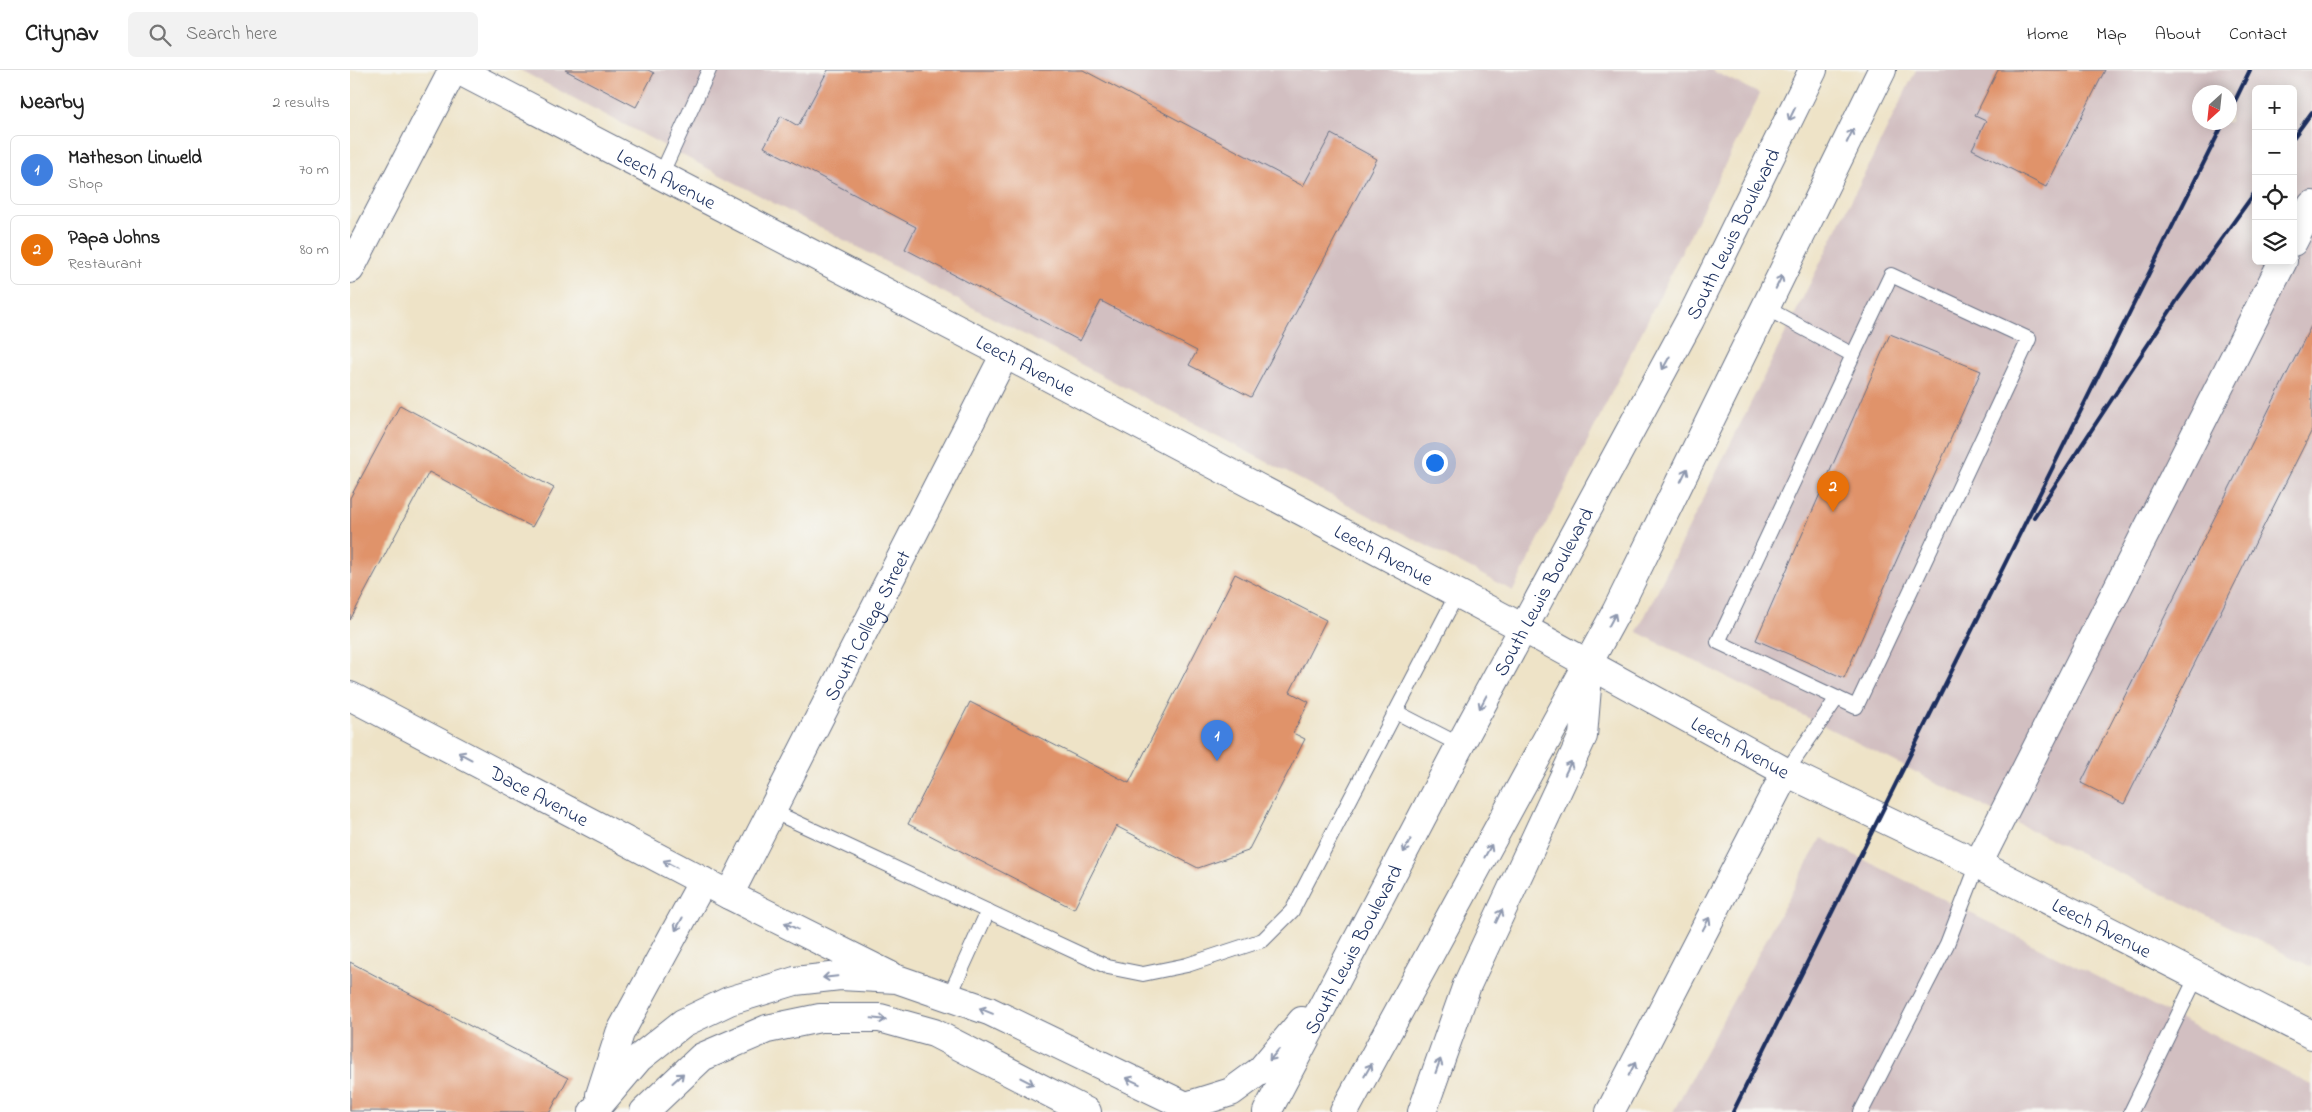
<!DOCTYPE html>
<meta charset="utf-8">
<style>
:root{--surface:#fff;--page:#f2f2f2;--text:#222;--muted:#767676;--line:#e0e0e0;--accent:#1f6fb2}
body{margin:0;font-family:"Indie Flower",sans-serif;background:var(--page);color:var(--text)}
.controls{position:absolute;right:15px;top:15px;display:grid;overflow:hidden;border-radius:8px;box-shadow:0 2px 12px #0003}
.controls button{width:45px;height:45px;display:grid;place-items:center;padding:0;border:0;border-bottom:1px solid var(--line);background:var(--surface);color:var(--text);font:25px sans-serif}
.compass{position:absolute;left:1842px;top:15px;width:45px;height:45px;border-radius:50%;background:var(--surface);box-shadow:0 2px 12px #0003;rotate:207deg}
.you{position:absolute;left:1084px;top:392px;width:18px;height:18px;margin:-12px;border:4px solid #fff;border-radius:50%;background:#1a73e8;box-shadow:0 0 0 8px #1a73e833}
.badge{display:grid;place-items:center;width:32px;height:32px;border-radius:50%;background:var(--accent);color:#fff;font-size:16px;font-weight:700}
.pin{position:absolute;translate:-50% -41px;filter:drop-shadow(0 1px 2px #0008)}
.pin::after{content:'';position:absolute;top:26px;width:18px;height:15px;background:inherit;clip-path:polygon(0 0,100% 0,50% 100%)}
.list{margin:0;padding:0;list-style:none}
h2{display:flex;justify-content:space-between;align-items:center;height:65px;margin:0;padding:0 20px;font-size:21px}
h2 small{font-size:16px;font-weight:400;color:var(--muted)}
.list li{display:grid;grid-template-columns:32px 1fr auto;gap:15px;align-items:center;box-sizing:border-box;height:70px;margin:0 10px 10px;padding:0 10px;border:1px solid var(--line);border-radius:8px}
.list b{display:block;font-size:19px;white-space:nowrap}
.list p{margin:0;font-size:16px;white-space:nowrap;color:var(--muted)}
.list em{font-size:16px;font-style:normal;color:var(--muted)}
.icon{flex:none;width:28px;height:28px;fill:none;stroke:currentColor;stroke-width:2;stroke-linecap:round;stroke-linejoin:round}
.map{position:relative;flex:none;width:1962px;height:1042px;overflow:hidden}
header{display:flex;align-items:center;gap:30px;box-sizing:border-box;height:70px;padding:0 25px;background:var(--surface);border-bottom:1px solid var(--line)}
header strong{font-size:24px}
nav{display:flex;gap:28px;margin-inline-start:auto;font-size:18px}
.search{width:350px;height:45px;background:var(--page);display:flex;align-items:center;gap:12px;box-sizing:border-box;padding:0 18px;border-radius:8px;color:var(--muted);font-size:19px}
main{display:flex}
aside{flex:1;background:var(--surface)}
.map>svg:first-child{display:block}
</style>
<header>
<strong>Citynav</strong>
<div class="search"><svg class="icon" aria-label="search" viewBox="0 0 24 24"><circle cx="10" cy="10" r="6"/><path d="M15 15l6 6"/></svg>Search here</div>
<nav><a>Home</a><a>Map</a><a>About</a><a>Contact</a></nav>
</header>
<main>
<aside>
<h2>Nearby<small>2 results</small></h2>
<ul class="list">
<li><span class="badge" style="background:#3f7fe0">1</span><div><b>Matheson Linweld</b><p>Shop</p></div><em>70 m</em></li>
<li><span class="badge" style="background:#e8710a">2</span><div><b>Papa Johns</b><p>Restaurant</p></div><em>80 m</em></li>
</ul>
</aside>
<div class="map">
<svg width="1962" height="1042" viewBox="0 0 1962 1042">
<rect width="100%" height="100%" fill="#f6f6f2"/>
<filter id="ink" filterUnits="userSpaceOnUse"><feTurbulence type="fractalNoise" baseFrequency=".02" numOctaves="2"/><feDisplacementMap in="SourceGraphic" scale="10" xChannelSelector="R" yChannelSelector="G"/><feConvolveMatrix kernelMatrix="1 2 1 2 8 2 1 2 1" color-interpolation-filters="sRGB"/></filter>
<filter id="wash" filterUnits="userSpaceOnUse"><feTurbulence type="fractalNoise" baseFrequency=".0096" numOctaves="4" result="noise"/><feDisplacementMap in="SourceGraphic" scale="20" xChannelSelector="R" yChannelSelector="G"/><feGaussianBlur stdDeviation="1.12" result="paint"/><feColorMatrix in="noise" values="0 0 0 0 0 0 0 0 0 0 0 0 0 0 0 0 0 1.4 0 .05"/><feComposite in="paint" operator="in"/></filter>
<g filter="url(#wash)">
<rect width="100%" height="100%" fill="#eee3c7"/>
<!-- industrial -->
<g fill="#d2bfc1" fill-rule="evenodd">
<path d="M 170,0 L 1361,0 L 1410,24 L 1163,521 Z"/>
<path d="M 1566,0 L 1962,0 L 1962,897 L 1673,756 L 1287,562 ZM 1906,19 L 1943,19 L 1943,191 L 1906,191 ZM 1850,22 L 1880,22 L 1880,52 L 1850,52 Z"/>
<path d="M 1471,768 L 1962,1015 L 1962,1042 L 1323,1042 Z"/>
</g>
<g id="blocks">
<!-- building -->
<g fill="#e0936a">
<path d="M 215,0 L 298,0 L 304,3 L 286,37 Z"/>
<path d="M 478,0 L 733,0 L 953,116 L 981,64 L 1027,89 L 901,327 L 839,295 L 847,281 L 751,231 L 730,271 L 555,179 L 566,157 L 414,77 L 431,46 L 448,56 Z"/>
<path d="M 1648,0 L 1755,0 L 1696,117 L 1622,79 L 1636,51 L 1625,46 Z"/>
<path d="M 1962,254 L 1962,360 L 1774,734 L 1731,713 Z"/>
<path d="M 1540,264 L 1631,301 L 1494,608 L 1406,570 Z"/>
<path d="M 50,335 L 204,418 L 182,457 L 79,402 L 0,550 L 0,428 Z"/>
<path d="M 885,504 L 976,550 L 940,622 L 959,632 L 943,663 L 955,669 L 898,781 L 848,798 L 766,756 L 724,839 L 558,754 L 620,632 L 779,713 Z"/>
<path d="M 0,892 L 218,1008 L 200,1042 L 0,1041 Z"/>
</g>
</g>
</g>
<g filter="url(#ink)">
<use href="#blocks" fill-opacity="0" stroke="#656e83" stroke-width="1"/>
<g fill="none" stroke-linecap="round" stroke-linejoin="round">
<defs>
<g id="service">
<path d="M 311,105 L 359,0"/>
<path d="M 1416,238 L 1503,285 L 1541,205 L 1679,269 L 1506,637 L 1368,572 L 1503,285"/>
<path d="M 1046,642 L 1110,675"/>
<path d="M 1436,702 L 1487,628"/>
<path d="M 422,741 L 758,897 L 793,904 L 837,895 L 913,870 L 942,841 L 1107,524"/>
<path d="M 599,927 L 638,841"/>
<path d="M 1511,1042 L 1597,874 L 1628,794"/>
<path d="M 1781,1042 L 1847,906"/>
</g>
<g id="minor">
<path d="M 1943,172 L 1962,135"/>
<path d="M 0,199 L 103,0"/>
<path id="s1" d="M 0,626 L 379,825 L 655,284"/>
<path d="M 1628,794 L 1933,191"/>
</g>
<g id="tertiary">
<path id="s2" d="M 108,0 L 655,284 L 1173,558"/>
</g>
<g id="secondary">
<path id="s3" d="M 1173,558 L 1436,702 L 1628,794 L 1962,965"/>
</g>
<g id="primary">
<path d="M 379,825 L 539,905"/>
<path d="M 250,1025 L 270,963 L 353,811"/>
<path d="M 243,1042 L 289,988 L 333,953 L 379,931 L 445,911 L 490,906 L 547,909 L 639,941 L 836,1036 L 881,1022 L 911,1000 L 952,951"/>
<path d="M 294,1042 L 352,987 L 417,959 L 470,948 L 530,948 L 584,963 L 737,1042"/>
<path id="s4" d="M 917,1042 L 1110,675 L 1340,250 L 1463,0"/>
<path d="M 994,1042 L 1266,542 L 1532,0"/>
<path d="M 1072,1042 L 1117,915 L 1233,666 L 1238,605"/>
<path d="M 1260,1042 L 1436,702"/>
</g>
</defs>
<!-- service casing -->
<use href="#service" stroke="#656e83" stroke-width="16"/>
<!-- minor casing -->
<use href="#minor" stroke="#656e83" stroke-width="30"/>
<!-- tertiary casing -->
<use href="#tertiary" stroke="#656e83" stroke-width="30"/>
<!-- secondary casing -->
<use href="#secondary" stroke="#656e83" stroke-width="30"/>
<!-- primary casing -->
<use href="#primary" stroke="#656e83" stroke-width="30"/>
<!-- service -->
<use href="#service" stroke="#fff" stroke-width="14"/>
<!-- minor -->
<use href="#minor" stroke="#fff" stroke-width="28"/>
<!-- tertiary -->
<use href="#tertiary" stroke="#fff" stroke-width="28"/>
<!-- secondary -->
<use href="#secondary" stroke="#fff" stroke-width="28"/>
<!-- primary -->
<use href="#primary" stroke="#fff" stroke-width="28"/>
<!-- rail -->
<g stroke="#1b2f5e" stroke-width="4">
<path d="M 1880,41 L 1900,0"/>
<path d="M 1943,68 L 1962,42"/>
<path d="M 1684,447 L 1828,229 L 1906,121"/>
<path d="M 1383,1042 L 1874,52"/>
</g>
</g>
<!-- one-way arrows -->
<defs><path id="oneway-shaft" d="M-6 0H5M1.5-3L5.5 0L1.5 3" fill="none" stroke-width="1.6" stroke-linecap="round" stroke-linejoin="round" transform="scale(1.25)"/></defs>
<g stroke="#8d97ae">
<use href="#oneway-shaft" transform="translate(1442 44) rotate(116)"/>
<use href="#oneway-shaft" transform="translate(1500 66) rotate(-64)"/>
<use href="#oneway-shaft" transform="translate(1429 212) rotate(-64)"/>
<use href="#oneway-shaft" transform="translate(1316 293) rotate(119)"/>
<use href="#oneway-shaft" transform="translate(1334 405) rotate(-64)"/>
<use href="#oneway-shaft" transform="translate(1262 550) rotate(-62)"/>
<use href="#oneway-shaft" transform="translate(1133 632) rotate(118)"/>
<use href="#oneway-shaft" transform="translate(115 686) rotate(-152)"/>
<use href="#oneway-shaft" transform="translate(1218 698) rotate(-65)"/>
<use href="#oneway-shaft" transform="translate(1057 776) rotate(118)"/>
<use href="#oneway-shaft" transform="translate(1138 781) rotate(-61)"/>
<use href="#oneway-shaft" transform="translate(320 794) rotate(-152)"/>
<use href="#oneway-shaft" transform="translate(1149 846) rotate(-65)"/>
<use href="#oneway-shaft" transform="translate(329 854) rotate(119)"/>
<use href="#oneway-shaft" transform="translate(1356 854) rotate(-62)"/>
<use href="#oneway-shaft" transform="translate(441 856) rotate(-154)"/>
<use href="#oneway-shaft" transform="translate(480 907) rotate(174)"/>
<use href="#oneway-shaft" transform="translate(636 941) rotate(-158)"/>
<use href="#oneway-shaft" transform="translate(529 949) rotate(6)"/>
<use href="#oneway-shaft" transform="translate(924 985) rotate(130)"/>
<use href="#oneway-shaft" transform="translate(1088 996) rotate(-70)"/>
<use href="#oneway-shaft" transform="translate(1282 999) rotate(-63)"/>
<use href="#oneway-shaft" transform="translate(1018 1000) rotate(-60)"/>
<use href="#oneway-shaft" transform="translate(328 1008) rotate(-42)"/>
<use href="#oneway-shaft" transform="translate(677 1011) rotate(27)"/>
<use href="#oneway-shaft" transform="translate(783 1011) rotate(-155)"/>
</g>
</g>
<g text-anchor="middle" stroke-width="5" stroke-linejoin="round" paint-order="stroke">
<!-- street labels -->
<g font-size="20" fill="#1b2f5e" stroke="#f6f6f2">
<text dy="7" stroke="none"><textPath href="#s2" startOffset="235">Leech Avenue</textPath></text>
<text dy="7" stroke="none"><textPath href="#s4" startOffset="994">South Lewis Boulevard</textPath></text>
<text dy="7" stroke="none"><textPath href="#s2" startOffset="640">Leech Avenue</textPath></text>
<text dy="7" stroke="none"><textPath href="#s2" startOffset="1045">Leech Avenue</textPath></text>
<text dy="7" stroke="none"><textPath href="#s4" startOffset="589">South Lewis Boulevard</textPath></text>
<text dy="7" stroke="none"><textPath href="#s1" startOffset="731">South College Street</textPath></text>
<text dy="7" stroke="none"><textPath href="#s3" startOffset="248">Leech Avenue</textPath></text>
<text dy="7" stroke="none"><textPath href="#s1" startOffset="214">Dace Avenue</textPath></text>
<text dy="7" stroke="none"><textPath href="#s3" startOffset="652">Leech Avenue</textPath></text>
<text dy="7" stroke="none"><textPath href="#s4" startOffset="184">South Lewis Boulevard</textPath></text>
</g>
</g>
</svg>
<div class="controls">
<button>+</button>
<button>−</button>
<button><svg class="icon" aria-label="locate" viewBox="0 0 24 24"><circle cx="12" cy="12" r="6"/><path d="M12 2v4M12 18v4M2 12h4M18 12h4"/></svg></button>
<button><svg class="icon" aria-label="layers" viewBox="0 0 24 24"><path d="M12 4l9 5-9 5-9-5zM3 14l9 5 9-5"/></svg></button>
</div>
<svg class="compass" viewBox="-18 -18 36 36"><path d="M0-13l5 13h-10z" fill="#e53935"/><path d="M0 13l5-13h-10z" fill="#767676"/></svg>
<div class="you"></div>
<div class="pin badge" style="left:867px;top:691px;background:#3f7fe0">1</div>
<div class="pin badge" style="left:1483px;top:442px;background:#e8710a">2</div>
</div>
</main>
